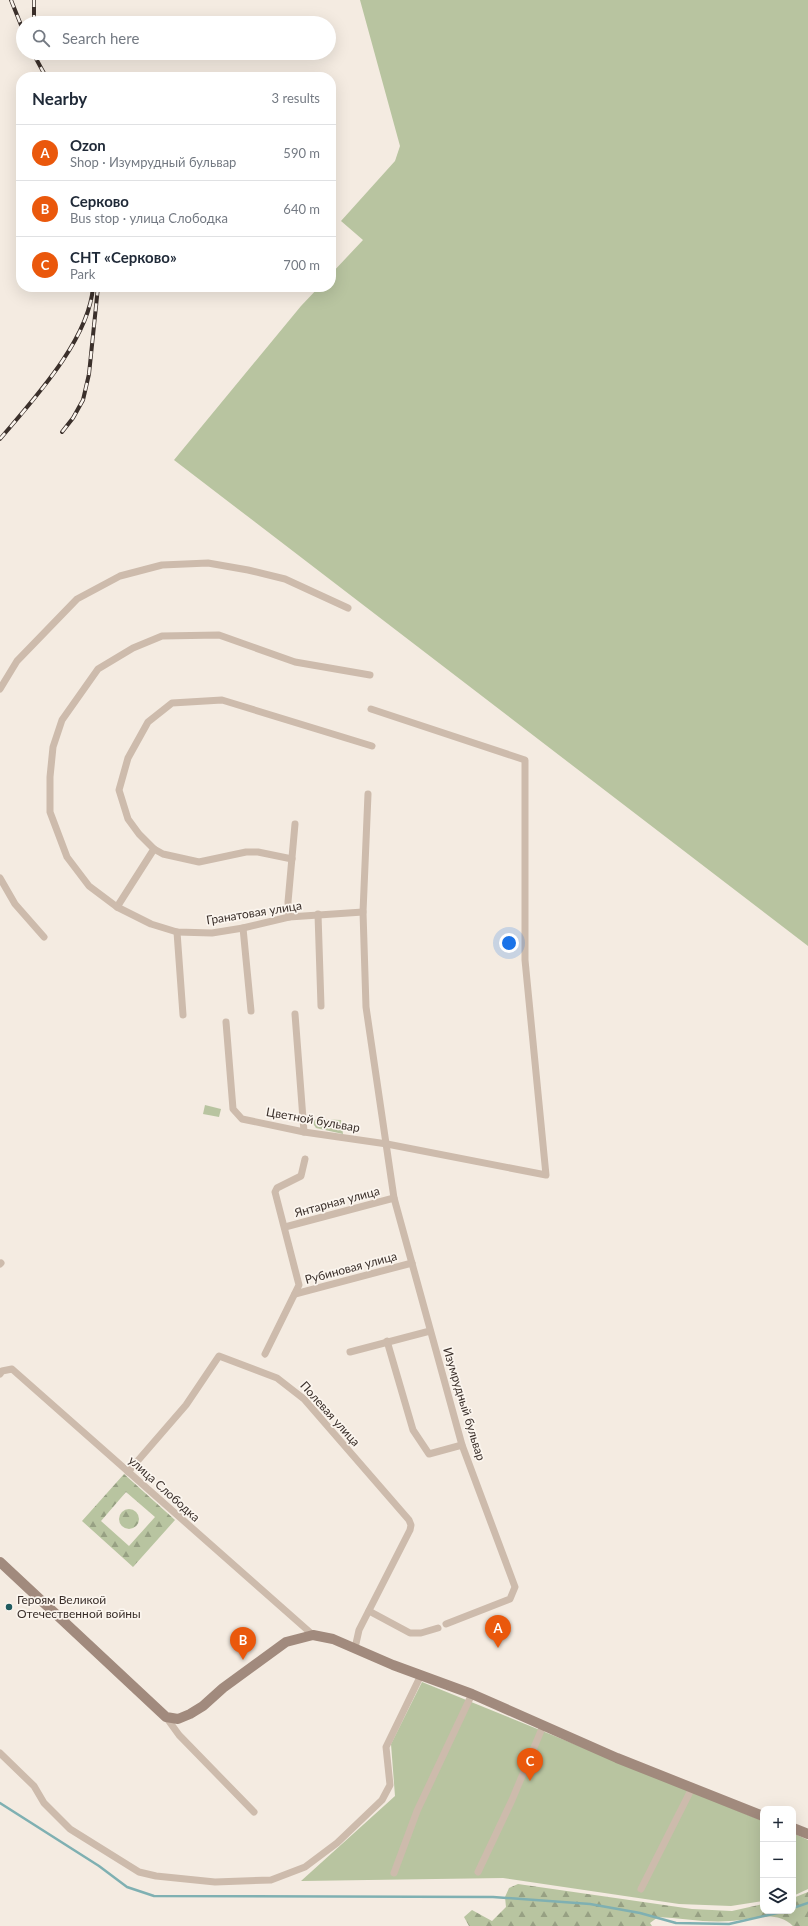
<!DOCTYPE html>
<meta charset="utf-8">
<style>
:root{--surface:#fff;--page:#f2f2f3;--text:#1f2937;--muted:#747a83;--line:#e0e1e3;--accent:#ea580c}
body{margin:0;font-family:Lato,sans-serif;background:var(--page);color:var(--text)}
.controls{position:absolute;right:12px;bottom:12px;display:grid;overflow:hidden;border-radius:8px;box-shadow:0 4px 16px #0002}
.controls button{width:36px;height:36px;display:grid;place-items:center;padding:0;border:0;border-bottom:1px solid var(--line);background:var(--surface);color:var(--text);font:20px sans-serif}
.you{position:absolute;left:509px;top:943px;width:14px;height:14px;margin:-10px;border:3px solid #fff;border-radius:50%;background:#1a73e8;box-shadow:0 0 0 6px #1a73e833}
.badge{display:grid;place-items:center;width:26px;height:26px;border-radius:50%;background:var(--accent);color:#fff;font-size:13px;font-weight:700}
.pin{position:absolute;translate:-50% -33px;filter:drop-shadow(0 1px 2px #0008)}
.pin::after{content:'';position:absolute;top:21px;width:14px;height:12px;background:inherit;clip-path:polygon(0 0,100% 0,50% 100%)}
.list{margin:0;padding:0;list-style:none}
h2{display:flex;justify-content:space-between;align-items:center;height:52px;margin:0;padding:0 16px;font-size:17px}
h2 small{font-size:13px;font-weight:400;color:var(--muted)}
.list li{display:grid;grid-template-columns:26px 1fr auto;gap:12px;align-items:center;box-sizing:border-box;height:56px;padding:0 16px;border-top:1px solid var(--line)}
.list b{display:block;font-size:15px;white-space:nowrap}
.list p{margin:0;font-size:13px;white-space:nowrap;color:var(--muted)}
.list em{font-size:13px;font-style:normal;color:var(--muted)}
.icon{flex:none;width:22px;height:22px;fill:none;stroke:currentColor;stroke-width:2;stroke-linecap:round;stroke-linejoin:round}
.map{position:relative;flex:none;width:808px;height:1926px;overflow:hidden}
.search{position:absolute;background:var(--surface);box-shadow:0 4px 16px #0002;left:16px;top:16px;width:320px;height:44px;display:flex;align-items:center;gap:10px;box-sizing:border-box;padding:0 14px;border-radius:22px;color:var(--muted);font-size:15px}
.panel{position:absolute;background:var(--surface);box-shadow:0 4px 16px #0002;left:16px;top:72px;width:320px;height:220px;border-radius:16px}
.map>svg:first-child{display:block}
</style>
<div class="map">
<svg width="808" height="1926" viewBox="0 0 808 1926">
<defs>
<pattern id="forest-firs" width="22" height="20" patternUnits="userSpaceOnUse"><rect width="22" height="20" fill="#b8c4a0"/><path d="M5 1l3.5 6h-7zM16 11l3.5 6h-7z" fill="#97a083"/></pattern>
</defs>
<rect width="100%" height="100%" fill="#f4ebe1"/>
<!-- green -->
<g fill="#b8c4a0">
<path d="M 360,0 L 808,0 L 808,946 L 174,460 L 301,306 L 319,287 L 331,287 L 331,274 L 363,240 L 341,221 L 395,161 L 400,146 Z"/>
<path d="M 205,1105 L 221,1109 L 219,1117 L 203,1114 Z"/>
<path d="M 316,1119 L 341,1120 L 343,1134 L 316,1128 L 312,1122 Z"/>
<path d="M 422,1682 L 763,1821 L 763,1901 L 731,1906 L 679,1904 L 503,1878 L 301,1881 L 395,1796 L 391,1744 Z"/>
<path d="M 793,1833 L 808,1840 L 808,1889 L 793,1896 Z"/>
</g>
<!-- forest -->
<g fill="url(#forest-firs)" fill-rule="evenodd">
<path d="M 124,1474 L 175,1520 L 133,1567 L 82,1521 ZM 126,1492 L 155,1517 L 129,1546 L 101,1521 Z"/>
<circle cx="129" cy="1519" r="10"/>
<path d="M 518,1884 L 692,1909 L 732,1911 L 763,1904 L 763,1911 L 793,1911 L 793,1898 L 808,1892 L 808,1926 L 793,1926 C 776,1909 750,1920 730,1921 C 706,1923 681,1918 658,1917 L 650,1923 L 652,1926 L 469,1926 L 464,1917 L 472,1910 L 492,1921 L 506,1907 L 505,1897 L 509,1888 Z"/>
</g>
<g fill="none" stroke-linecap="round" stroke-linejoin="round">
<!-- stream -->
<g stroke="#7fb0b2" stroke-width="2.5">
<path d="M 0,1803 L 99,1866 L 127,1887 L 154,1896 L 493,1897 L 590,1904 L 640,1913 L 676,1923 L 729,1924 L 786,1911"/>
<path d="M 793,1908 L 808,1903"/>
</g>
<!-- minor -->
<g stroke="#cdbbac" stroke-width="7">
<path d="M 0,689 L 17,661 L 77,599 L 120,576 L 162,565 L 208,563 L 248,570 L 285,579 L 348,608"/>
<path d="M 368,794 L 363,912 L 366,1007 L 394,1198 L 462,1445 L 515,1587 L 510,1599 L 446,1624"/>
<path d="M 292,859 L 258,852 L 246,852 L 199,862 L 163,854 L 154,849 L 139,834 L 128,819 L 119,790 L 128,758 L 148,722 L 172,703 L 222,700 L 372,746"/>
<path d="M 0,878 L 15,904 L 44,937"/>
<path d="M 117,907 L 154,849"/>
<path d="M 363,912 L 289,917 L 243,928 L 212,933 L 177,932 L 151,924 L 117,907 L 89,886 L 67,857 L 50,812 L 50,777 L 53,747 L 62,720 L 98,669 L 133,648 L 162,636 L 219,635 L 295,662 L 370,675"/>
<path d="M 318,914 L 321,1006"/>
<path d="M 289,917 L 288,902 L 295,824"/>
<path d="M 243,928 L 251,1011"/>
<path d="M 177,932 L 183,1015"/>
<path d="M 295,1014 L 304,1132"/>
<path d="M 226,1022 L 233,1109 L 242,1119 L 304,1132 L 387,1144 L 546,1175 L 525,960 L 525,760 L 371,709"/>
<path d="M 285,1227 L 394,1198"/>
<path d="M 0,1264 L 1,1263"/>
<path d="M 295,1294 L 412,1263"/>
<path d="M 387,1341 L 413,1430 L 429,1454 L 462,1445"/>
<path d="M 350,1352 L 430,1331"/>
<path d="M 265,1354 L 299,1285 L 275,1192 L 277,1188 L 301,1176 L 305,1159"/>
<path d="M 0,1374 L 2,1371 L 12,1369 L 313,1635"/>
<path d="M 128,1472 L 186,1405 L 219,1356 L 277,1378 L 304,1399 L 409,1520 L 411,1525 L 410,1530 L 359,1630 L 355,1648"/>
<path d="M 369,1611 L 410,1633 L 421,1633 L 438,1628"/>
<path d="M 166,1717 L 179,1735 L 254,1812"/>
<path d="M 0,1753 L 34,1786 L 44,1803 L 70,1829 L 139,1872 L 156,1876 L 215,1882 L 271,1880 L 305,1867 L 337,1843 L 382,1800 L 390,1785 L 386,1747 L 421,1675"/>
<path d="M 478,1872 L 512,1800 L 543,1726"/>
<path d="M 394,1873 L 417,1811 L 472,1694"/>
<path d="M 641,1889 L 692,1788"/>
</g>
<!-- secondary -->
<g stroke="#a18a7d" stroke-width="10">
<path d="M 0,1562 L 166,1717 L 178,1719 L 190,1714 L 203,1706 L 223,1688 L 286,1642 L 313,1635 L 333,1639 L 393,1665 L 472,1694 L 617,1758 L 763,1816"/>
<path d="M 793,1828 L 808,1834"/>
</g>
<defs>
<g id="rail">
<path d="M 11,0 L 23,30"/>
<path d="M 34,23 L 34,0"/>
<path d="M 33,53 L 46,77"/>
<path d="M 62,432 L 73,418 L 83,400 L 89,374 L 98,287"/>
<path d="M 0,439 C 33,400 89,340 93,287"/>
</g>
</defs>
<!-- rail casing -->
<use href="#rail" stroke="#3b302b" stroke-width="4"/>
<!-- rail -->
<use href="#rail" stroke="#fbf5ee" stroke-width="2.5" stroke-dasharray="8" stroke-linecap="butt"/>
</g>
<!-- markers -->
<circle fill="#1f5a5e" stroke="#fbf5ee" stroke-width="1.5" cx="9" cy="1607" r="4"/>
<g text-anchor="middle" stroke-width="3.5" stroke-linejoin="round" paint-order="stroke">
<!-- street labels -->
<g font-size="12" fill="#3b302b" stroke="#fbf5ee">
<text transform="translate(254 913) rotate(-9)" y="4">Гранатовая улица</text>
<text transform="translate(313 1120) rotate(10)" y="4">Цветной бульвар</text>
<text transform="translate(337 1202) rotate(-15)" y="4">Янтарная улица</text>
<text transform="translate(351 1268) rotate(-15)" y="4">Рубиновая улица</text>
<text transform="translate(464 1404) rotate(73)" y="4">Изумрудный бульвар</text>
<text transform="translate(330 1414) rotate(48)" y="4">Полевая улица</text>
<text transform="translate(164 1489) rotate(42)" y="4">улица Слободка</text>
</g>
<!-- poi labels -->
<g font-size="12" fill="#3b302b" stroke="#fbf5ee" text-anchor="start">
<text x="17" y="1604">Героям Великой<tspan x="17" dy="14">Отечественной войны</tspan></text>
</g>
</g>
</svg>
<div class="controls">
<button>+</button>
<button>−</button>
<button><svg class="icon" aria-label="layers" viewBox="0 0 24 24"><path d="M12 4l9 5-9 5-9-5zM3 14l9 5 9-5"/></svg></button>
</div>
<div class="you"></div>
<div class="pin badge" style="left:498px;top:1648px">A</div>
<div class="pin badge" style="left:243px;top:1660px">B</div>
<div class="pin badge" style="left:530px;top:1781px">C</div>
<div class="search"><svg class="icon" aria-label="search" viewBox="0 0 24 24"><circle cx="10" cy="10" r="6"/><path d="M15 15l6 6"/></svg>Search here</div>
<section class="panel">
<h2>Nearby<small>3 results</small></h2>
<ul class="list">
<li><span class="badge">A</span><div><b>Ozon</b><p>Shop · Изумрудный бульвар</p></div><em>590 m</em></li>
<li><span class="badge">B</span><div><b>Серково</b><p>Bus stop · улица Слободка</p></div><em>640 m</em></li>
<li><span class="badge">C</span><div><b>СНТ «Серково»</b><p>Park</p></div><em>700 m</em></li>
</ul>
</section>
</div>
